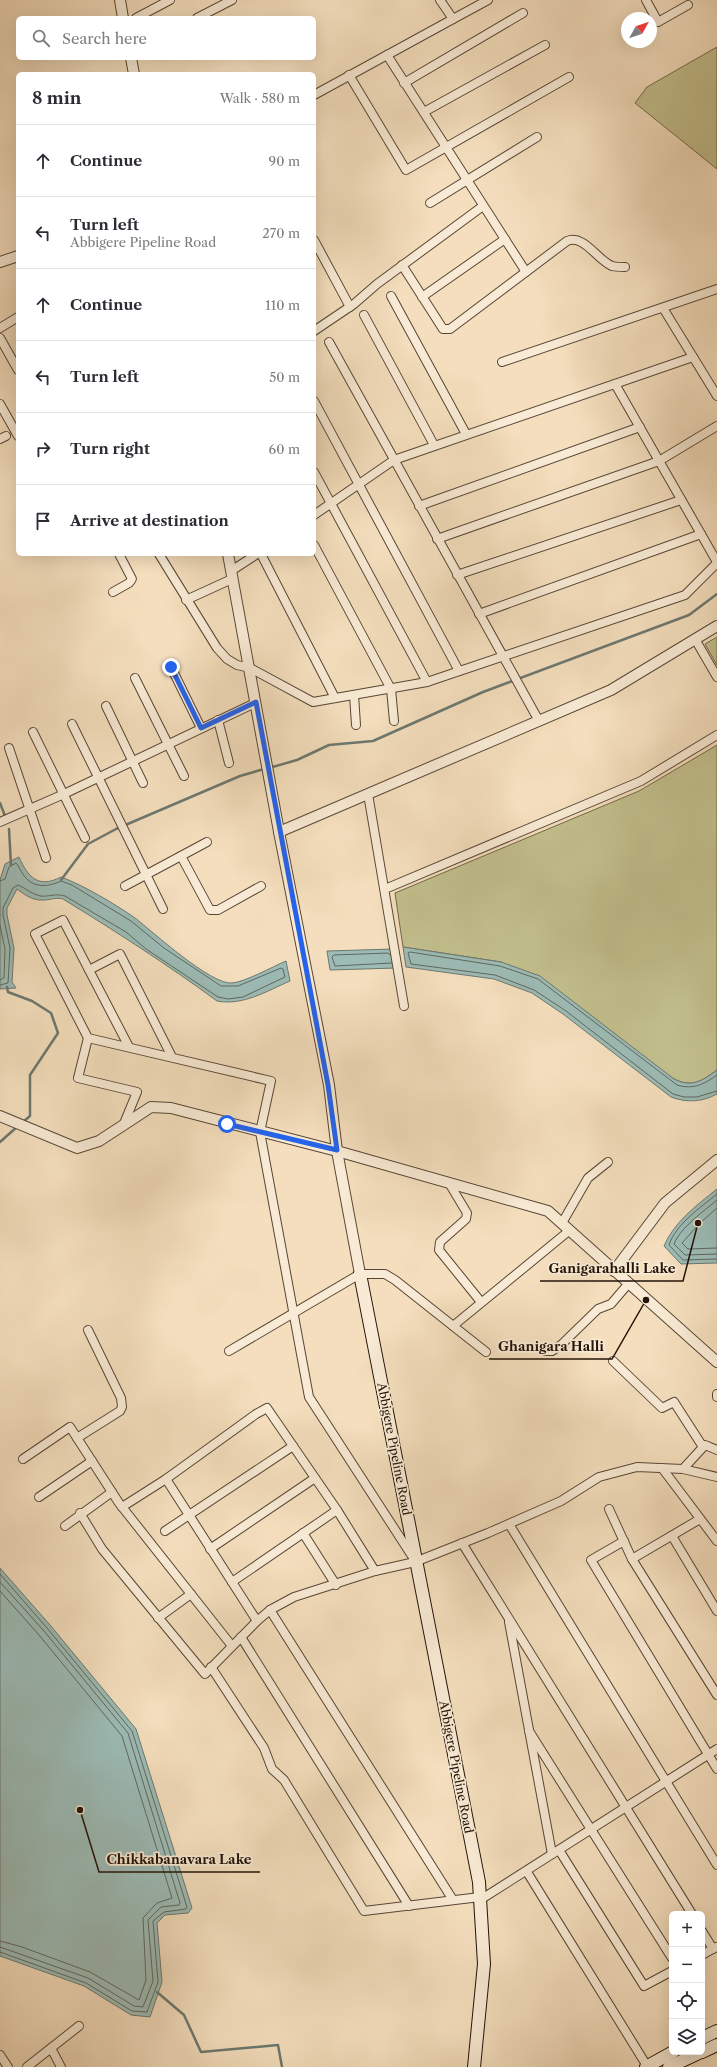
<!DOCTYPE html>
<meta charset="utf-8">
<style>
:root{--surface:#fff;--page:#f7f7f7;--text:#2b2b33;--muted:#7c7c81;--line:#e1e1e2}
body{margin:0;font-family:"Libre Caslon Text",serif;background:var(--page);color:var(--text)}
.controls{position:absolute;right:12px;bottom:12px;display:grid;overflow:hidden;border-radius:6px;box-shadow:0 4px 16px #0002}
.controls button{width:36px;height:36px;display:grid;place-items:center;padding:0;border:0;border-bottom:1px solid var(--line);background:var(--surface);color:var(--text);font:20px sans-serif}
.compass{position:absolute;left:621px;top:12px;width:36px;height:36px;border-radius:50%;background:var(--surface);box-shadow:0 4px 16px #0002;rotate:50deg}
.stop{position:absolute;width:12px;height:12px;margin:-9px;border:3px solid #2563eb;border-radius:50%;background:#fff}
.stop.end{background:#2563eb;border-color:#fff;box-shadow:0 1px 4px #0008}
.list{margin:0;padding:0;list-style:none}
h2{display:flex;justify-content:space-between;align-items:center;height:52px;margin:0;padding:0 16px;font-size:17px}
h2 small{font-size:13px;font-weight:400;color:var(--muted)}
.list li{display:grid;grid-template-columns:26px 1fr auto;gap:12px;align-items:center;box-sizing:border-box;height:72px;padding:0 16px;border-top:1px solid var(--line)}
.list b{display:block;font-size:15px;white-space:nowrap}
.list p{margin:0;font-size:13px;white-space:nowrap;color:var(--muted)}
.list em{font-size:13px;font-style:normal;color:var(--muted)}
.icon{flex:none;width:22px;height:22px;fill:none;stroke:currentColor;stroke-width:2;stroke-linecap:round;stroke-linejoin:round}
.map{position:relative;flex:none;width:717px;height:2067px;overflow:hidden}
.search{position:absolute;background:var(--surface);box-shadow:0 4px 16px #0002;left:16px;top:16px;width:300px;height:44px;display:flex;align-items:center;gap:10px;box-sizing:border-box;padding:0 14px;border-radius:6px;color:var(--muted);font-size:15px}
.panel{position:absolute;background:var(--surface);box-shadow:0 4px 16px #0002;left:16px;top:72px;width:300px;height:484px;border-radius:6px}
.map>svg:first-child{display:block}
</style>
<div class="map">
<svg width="717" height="2067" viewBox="0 0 717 2067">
<rect width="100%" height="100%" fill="#f4debd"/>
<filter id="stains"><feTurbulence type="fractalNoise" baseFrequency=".005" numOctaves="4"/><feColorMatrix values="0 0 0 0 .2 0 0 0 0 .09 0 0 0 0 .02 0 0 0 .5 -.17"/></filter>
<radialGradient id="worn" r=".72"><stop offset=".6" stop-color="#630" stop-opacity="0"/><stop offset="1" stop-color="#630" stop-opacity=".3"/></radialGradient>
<!-- green -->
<g fill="#c2bf8d" stroke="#72694a">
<path d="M 717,47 L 717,169 L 635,103 L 647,87 Z"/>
<path d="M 717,637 L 717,665 L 705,644 Z"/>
<path d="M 717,745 L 717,1070 C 702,1081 692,1088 674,1079 L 501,962 L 403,947 L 395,893 L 639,791 Z"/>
</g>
<!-- water -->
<g fill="#9cbbb5" stroke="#6c7870">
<path d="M 19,857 C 28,877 38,889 61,877 C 83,885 115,904 135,918 C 153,932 211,985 232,983 C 245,982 272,967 286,961 L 290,981 C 267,991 243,1006 217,1001 C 168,965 115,931 63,899 C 56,897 51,900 44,900 C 33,901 25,895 17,889 L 7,908 L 7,915 L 14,948 L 12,982 L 16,988 L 0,989 L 0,880 L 5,864 Z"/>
<path d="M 403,947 L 501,962 L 540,976 L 674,1079 C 692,1088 702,1081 717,1070 L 717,1094 C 702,1102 687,1103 671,1097 L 563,1014 L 532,993 L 494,979 L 406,967 Z"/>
<path d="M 393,949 L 397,968 L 330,970 L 327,951 Z"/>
<path d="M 717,1189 L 717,1263 L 681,1264 L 664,1246 C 674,1222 697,1205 717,1189 Z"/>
<path d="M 0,1568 L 50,1625 L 136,1729 L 192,1908 L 188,1913 L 165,1915 L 157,1923 L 162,1982 L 150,2017 L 131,2015 L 84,1986 L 0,1956 Z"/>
</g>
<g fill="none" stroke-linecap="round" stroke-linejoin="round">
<!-- shore -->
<g stroke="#60675e" stroke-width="1">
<path d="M 0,881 L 5,879 L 9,867 L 16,863 C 19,866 20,871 23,874 C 32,889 48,887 61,881 L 72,885 L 131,921 L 164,948 L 221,986 L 238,986 L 281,968 L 283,969 L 285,977 L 243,997 L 228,999 L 218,997 L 146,949 L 126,932 L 65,896 C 56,893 49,897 40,896 C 31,894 26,888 18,885 L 13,888 L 3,908 L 3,915 L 10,948 L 8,983 L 0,985"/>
<path d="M 0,925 L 5,949 L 4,978 L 0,980"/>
<path d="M 390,955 L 388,953 L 334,955 L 332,957 L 335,966 L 392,963"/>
<path d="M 717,1075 C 704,1084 694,1090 677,1085 L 538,979 L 500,966 L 410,952 L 408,953 L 411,964 L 495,975 L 534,990 L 566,1011 L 673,1094 L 684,1097 L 697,1097 L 717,1091"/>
<path d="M 717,1194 C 700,1208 676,1224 669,1245 L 683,1260 L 717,1259"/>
<path d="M 717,1200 C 704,1211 680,1228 674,1244 L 685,1255 L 717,1254"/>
<path d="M 717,1208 L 699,1224 L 682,1243 L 688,1249 L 717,1248"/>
<path d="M 0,1574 L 47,1628 L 132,1731 L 187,1907 L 186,1909 L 164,1912 L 153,1921 L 158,1982 L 147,2012 L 132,2011 L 86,1983 L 0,1952"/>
<path d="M 0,1582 L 44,1631 L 128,1733 L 180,1903 L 179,1905 L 161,1907 L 148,1920 L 153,1981 L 143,2007 L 134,2006 L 88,1978 L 0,1947"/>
<path d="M 0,1591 L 39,1635 L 122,1736 L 172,1898 L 157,1903 L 143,1918 L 146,1980 L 139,2000 L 90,1972 L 22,1947 L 0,1941"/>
</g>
<!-- stream -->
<g stroke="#6c7870" stroke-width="2.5">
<path d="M 269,768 L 297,760 L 329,745 L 373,741 L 483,692 L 689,615 L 717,594"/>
<path d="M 0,803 L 5,816"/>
<path d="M 9,829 L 11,865"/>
<path d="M 61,880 L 88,844 L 116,829 L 240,776 L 264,769"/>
<path d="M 7,987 L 8,992 L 32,1001 L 51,1013 L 58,1033 L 30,1075 L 30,1116 L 23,1122"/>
<path d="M 0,1142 L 18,1126"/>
<path d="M 157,1992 L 184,2015 L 201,2052 L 278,2045 L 282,2067"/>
</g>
<defs>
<g id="minor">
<path d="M 646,0 L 658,22 L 688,5"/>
<path d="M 136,18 L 170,0"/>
<path d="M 197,18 L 232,0"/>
<path d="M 453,19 L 488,0"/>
<path d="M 387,55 L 526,272"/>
<path d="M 349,75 L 406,170 L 569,77"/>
<path d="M 404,83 L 523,13"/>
<path d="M 314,95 L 453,19 L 440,0"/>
<path d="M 424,112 L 545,45"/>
<path d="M 430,203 L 537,137"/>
<path d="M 314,240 L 350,307"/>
<path d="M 402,265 L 443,329 L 450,329 L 567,241 C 584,234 597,260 612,266 C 616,267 621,267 625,267"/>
<path d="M 391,296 L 466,434"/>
<path d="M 422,297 L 505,239"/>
<path d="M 663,308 L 717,396"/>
<path d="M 364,315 L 434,445"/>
<path d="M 0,328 L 18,317"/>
<path d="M 314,331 L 354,304 L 377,284 L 483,206"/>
<path d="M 0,338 L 18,370"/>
<path d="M 329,342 L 539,721"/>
<path d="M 502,362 L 717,289"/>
<path d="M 615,384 L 717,562"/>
<path d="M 314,401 L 459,671"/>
<path d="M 0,404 L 18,436"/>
<path d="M 0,439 L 6,436"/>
<path d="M 419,506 L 640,427"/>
<path d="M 314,515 L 394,460 L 693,357"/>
<path d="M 437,539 L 659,461 L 717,426"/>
<path d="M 314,545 L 391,689 L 394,721"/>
<path d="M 159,554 L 217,648 L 227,659 L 237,665 L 250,668 L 313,702 L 427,682 L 314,472"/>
<path d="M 261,554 L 335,698"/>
<path d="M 231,571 L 257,554"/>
<path d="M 457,575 L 681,500"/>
<path d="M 113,592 L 129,583 L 132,579 L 119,554"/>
<path d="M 186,600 L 232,579"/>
<path d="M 479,614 L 701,534"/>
<path d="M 695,639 L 717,677"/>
<path d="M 171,667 L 201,728"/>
<path d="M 135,678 L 184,776"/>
<path d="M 427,682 L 685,595 L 717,563"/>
<path d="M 354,695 L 356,725"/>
<path d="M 106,706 L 143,783"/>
<path d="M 218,720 L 229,763"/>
<path d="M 72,724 L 163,909"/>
<path d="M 33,732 L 85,838"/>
<path d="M 9,748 L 46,858"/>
<path d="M 368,794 L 404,1006"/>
<path d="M 0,822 L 64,794 L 255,703"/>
<path d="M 181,856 L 210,910 L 218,910 L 261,886"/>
<path d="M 125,886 L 207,842"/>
<path d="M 385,889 L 641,781 L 717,735"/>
<path d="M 89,970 L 120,954 L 172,1057"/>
<path d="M 88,1038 L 35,934 L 63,920 L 129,1047"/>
<path d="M 123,1126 L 137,1092 L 78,1078 L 88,1038 L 271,1081 L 260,1132 L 309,1397 L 414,1559"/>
<path d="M 449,1183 L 467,1213 L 466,1219 L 440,1242 L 439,1250 L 481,1302"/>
<path d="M 562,1223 L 588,1178 L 608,1162"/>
<path d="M 453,1326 L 570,1230"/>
<path d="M 229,1351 L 360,1274 L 385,1274 L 395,1280 L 486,1352"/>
<path d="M 544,1351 L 552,1351 L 561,1345 L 598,1309 L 611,1304 L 629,1283"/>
<path d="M 613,1361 L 662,1408 L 674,1402 L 703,1447"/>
<path d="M 717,1394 L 717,1397"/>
<path d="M 77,1438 L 120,1411 L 122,1407 L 121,1398 L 88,1330"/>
<path d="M 23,1459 L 70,1427 L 119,1503 L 232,1646"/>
<path d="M 662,1468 L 717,1541"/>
<path d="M 683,1469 L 705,1445 L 717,1450"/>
<path d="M 166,1479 L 256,1414 L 267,1408 L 337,1510 L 375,1571"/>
<path d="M 39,1497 L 92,1461"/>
<path d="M 122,1507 L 166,1479 L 257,1621"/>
<path d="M 609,1509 L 632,1559 L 717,1695"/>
<path d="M 80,1513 L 102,1549 L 205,1674 L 257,1621 L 270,1610 L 294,1597 L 375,1571 L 415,1562 L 488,1533 L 561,1501 L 599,1477 L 637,1467 L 683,1469 L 717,1477"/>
<path d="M 509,1524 L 717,1865"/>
<path d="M 65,1526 L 112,1492"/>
<path d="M 165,1531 L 293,1446"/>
<path d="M 303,1533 L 336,1585"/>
<path d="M 672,1536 L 717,1611"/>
<path d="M 624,1541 L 591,1560 L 717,1769"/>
<path d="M 462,1543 L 692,1914"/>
<path d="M 210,1549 L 315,1478"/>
<path d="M 632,1559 L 700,1519"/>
<path d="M 232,1582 L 337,1510"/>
<path d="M 270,1610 L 453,1900"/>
<path d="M 158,1618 L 191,1594"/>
<path d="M 509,1622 L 552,1854"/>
<path d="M 241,1637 L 409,1906"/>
<path d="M 211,1667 L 264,1748 L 272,1769 L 284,1780 L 364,1911 L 480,1897"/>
<path d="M 529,1731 L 672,1958"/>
<path d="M 559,1850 L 644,1986 L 672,1971"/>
<path d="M 527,1872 L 647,2066"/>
<path d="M 480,1900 L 717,1749"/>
<path d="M 702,1931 L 713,1949"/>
<path d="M 702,1955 L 716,1947"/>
<path d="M 51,2048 L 61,2067"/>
<path d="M 0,2055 L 8,2067"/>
<path d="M 27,2067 L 79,2026"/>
</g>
<g id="tertiary">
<path d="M 120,0 L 123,18"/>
<path d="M 131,58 L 134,74"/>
<path d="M 0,262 L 18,256"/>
<path d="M 228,554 L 280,837 L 329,1085 L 337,1151 L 360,1274"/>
<path d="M 279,832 L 611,690 L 717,626"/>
<path d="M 0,1116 L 77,1148 L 99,1141 L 151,1107 L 171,1108 L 337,1151 L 548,1211 L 717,1362"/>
<path d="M 614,1271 L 665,1203 L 717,1160"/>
</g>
<g id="secondary">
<path d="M 360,1274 L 479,1882 L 484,1964 L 474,2067"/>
<path d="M 702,2038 L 717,2031"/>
<path d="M 702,2052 L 717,2045"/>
<path d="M 646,2067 L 673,2052"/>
<path d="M 669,2067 L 701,2052"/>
</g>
</defs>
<!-- minor casing -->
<use href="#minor" stroke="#574635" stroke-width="10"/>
<!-- tertiary casing -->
<use href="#tertiary" stroke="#574635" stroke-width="12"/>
<!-- secondary casing -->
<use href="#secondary" stroke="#231308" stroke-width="14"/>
<!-- minor -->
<use href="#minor" stroke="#f8ead4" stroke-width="8"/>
<!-- tertiary -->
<use href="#tertiary" stroke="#f8ead4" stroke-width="10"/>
<!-- secondary -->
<use href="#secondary" stroke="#f8ead4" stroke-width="12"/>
</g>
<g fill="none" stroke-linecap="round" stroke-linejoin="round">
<!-- route -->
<path stroke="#2563eb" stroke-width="5" d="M 171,667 L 201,728 L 256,702 L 328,1085 L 337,1150 L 227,1124"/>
</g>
<g text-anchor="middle" stroke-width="3.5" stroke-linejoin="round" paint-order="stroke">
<!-- street labels -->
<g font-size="12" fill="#231308" stroke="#f8ead4">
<text transform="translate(394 1449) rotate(79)" y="4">Abbigere Pipeline Road</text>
<text transform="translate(456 1767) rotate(79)" y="4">Abbigere Pipeline Road</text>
</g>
</g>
<!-- callouts -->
<path fill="none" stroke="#231308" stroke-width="1.5" d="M698 1223L683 1281H540M646 1300L612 1359H489M80 1810L99 1872H260"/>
<g fill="#231308" stroke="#f8ead4" stroke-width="1.5">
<circle cx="698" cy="1223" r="4"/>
<circle cx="646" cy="1300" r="4"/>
<circle cx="80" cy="1810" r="4"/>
</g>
<g font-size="13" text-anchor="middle" font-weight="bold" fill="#231308" stroke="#f8ead4" stroke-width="3.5" stroke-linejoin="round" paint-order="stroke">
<text x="612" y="1273">Ganigarahalli Lake</text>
<text x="551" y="1351">Ghanigara Halli</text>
<text x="179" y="1864">Chikkabanavara Lake</text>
</g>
<rect width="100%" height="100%" filter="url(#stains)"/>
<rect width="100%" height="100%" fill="url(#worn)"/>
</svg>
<div class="controls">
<button>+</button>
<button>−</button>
<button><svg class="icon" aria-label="locate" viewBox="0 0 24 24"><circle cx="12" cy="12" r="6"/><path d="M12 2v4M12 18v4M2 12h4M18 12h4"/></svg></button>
<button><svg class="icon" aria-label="layers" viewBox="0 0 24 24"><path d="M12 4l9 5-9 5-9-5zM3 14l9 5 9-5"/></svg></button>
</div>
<svg class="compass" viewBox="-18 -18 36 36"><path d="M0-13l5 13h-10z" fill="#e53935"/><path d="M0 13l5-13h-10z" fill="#7c7c81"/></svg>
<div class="stop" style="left:227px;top:1124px"></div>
<div class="stop end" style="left:171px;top:667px"></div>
<div class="search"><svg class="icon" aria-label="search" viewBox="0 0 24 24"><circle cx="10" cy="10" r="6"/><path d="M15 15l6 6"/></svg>Search here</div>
<section class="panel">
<h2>8 min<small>Walk · 580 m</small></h2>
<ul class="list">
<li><svg class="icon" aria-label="ahead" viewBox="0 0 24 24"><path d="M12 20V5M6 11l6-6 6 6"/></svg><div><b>Continue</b></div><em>90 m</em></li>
<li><svg class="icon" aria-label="left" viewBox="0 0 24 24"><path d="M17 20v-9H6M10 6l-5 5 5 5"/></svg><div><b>Turn left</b><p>Abbigere Pipeline Road</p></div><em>270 m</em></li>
<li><svg class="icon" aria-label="ahead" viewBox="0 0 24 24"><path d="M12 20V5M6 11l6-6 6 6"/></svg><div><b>Continue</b></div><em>110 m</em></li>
<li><svg class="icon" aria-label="left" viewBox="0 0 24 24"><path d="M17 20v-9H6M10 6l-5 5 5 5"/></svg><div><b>Turn left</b></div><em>50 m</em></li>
<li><svg class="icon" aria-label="right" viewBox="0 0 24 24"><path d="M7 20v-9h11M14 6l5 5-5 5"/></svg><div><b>Turn right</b></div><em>60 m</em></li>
<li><svg class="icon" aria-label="arrive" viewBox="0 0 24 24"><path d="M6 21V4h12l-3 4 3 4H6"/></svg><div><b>Arrive at destination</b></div></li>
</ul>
</section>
</div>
